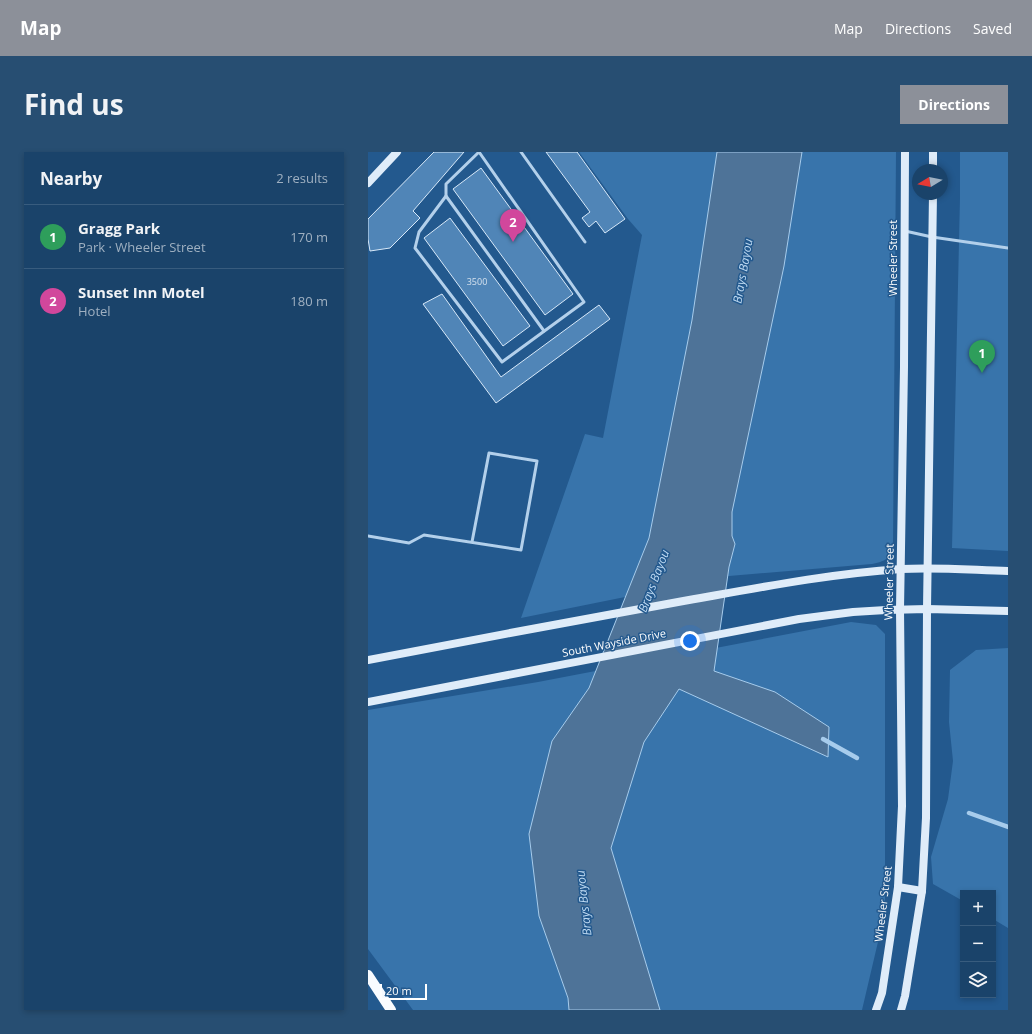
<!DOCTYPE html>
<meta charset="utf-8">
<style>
:root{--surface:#1a436a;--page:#274e72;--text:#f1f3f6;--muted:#9fb0c1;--line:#385c7e;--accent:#8c9099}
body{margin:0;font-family:"Open Sans",sans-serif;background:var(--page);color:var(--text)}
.controls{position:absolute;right:12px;bottom:12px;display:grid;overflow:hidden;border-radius:0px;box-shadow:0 2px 6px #0003}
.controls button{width:36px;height:36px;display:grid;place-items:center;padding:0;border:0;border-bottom:1px solid var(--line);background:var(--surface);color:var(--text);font:20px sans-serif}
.compass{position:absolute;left:544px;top:12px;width:36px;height:36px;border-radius:50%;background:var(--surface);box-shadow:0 2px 6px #0003;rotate:260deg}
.scale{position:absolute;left:12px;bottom:10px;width:47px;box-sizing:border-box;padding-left:4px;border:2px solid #fff;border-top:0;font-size:11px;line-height:14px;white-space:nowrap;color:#fff;-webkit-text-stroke:3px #23598e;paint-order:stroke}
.you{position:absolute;left:322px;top:489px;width:14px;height:14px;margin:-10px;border:3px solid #fff;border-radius:50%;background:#1a73e8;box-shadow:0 0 0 6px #1a73e833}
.badge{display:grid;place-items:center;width:26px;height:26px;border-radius:50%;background:var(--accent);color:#fff;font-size:13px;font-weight:700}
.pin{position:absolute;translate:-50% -33px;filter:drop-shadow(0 1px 2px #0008)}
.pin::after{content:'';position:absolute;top:21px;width:14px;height:12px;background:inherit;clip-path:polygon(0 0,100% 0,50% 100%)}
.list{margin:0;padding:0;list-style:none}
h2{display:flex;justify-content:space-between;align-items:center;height:52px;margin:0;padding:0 16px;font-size:17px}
h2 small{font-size:13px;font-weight:400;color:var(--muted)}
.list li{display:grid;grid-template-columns:26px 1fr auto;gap:12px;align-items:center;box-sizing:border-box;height:64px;padding:0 16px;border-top:1px solid var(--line)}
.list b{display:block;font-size:15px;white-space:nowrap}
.list p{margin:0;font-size:13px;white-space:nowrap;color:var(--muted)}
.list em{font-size:13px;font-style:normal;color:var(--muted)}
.icon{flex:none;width:22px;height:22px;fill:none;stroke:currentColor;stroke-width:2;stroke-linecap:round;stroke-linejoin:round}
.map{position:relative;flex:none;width:640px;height:858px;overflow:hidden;border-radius:0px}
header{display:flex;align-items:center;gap:24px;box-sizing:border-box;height:56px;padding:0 20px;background:var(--accent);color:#fff}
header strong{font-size:19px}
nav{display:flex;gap:22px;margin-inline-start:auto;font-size:14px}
.intro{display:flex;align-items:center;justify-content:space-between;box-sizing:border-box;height:96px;padding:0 24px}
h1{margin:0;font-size:28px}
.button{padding:10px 18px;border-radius:0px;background:var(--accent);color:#fff;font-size:14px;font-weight:700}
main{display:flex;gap:24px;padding:0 24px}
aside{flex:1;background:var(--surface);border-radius:0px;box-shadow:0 2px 6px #0003}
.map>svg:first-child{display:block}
</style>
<header>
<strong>Map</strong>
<nav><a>Map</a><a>Directions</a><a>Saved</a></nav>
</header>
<div class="intro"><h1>Find us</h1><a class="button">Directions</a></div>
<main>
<aside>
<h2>Nearby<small>2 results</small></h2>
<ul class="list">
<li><span class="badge" style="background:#2e9e5b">1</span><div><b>Gragg Park</b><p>Park · Wheeler Street</p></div><em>170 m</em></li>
<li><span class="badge" style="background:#d1479c">2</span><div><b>Sunset Inn Motel</b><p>Hotel</p></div><em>180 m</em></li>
</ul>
</aside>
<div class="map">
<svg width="640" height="858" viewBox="0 0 640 858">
<rect width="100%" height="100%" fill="#23598e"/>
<!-- green -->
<g fill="#3874ab">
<path d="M 211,0 L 528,0 L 525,395 C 521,408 517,409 504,412 L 361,424 L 153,466 L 217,282 L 235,286 L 274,83 L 260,67 Z"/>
<path d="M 592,0 L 640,0 L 640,399 L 584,396 L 592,46 Z"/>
<path d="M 483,470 L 508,473 L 517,482 L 517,760 L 494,858 L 45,858 L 0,797 L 0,558 L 170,530 Z"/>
<path d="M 640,496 L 640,776 L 625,767 L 625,741 L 595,741 L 595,749 L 565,732 L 563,705 L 580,647 L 585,609 L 581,570 L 582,518 L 608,498 Z"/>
</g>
<!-- water -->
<path fill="#4e7398" stroke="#a7ccec" d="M 349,0 L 434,0 L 416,114 L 364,360 L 364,384 L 367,392 L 361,415 L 346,519 L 407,540 L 461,575 L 460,605 L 311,537 L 276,590 L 243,696 L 292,858 L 201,858 L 200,846 L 171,764 L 161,682 L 184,589 L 221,536 L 281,386 L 324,168 Z"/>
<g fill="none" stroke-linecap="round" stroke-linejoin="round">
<!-- stream -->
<g stroke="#a7ccec" stroke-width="4.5">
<path d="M 455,587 L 489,606"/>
<path d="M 601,661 L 640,675"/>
</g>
</g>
<!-- building -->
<g fill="#5085b7" stroke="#d8e9f9">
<path d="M 66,0 L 96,0 L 45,59 L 52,66 L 22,96 L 2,99 L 0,87 L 0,67 Z"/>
<path d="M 178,0 L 209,0 L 257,67 L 237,81 L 228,69 L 221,75 L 214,66 L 222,60 Z"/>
<path d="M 113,16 L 205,142 L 177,163 L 85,37 Z"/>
<path d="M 82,66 L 162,174 L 135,194 L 56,86 Z"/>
<path d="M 74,142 L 133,225 L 231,153 L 242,167 L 128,251 L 55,152 Z"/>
</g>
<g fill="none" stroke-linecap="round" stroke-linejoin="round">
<!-- lane -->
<g stroke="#b3d0eb" stroke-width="3">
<path d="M 111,0 L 216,150 L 134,210 L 47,96 L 51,80 L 78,44 L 78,32 Z"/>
<path d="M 153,0 L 217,90"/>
<path d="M 78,44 L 176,179"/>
<path d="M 537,79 L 564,85 L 640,96"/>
<path d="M 0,384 L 41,391 L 56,383 L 153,398 L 169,309 L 121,301 L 104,390"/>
</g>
<!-- secondary -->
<g stroke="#dfecf9" stroke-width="8">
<path d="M 565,18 L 565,0"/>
<path d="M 0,31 L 29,0"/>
<path d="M 0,508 C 103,488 207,469 310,450 C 384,437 458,422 533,417 C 568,415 604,418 640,419"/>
<path d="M 0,550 L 431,467 L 485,460 L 518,458 L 559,457 L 640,459"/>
<path d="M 530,735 L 554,739"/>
<path d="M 508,858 L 514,841 L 530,735 L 534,654 L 532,457 L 536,215 L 537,0"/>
<path d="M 533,858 L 537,844 L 554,739 L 558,666 L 559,457 L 565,42"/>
</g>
<!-- primary -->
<path stroke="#f8fbff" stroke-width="10" d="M 0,823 L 23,858"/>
</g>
<g text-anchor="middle" stroke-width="3" stroke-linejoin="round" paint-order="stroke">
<!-- number labels -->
<g font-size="9" fill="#d3e0ed">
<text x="109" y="133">3500</text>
</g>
<!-- street labels -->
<g font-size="11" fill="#fff" stroke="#23598e">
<text transform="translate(525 106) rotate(-90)" y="4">Wheeler Street</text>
<text transform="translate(521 430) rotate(-89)" y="4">Wheeler Street</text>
<text transform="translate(246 491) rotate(-11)" y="4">South Wayside Drive</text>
<text transform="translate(515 752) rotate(-83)" y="4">Wheeler Street</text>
</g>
<!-- water labels -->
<g font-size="12" font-style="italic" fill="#bfdaf2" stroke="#23598e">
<text transform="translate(375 119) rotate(-80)" y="4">Brays Bayou</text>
<text transform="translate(286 429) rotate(-69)" y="4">Brays Bayou</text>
<text transform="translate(216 751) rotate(-96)" y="4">Brays Bayou</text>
</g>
</g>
</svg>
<div class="controls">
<button>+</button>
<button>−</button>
<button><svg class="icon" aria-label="layers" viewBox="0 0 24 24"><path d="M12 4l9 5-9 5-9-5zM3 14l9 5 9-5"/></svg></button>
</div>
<svg class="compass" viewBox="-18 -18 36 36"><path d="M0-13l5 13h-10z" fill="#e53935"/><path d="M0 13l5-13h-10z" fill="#9fb0c1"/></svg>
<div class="scale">20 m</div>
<div class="you"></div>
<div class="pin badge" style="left:614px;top:221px;background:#2e9e5b">1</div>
<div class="pin badge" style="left:145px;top:90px;background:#d1479c">2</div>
</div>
</main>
